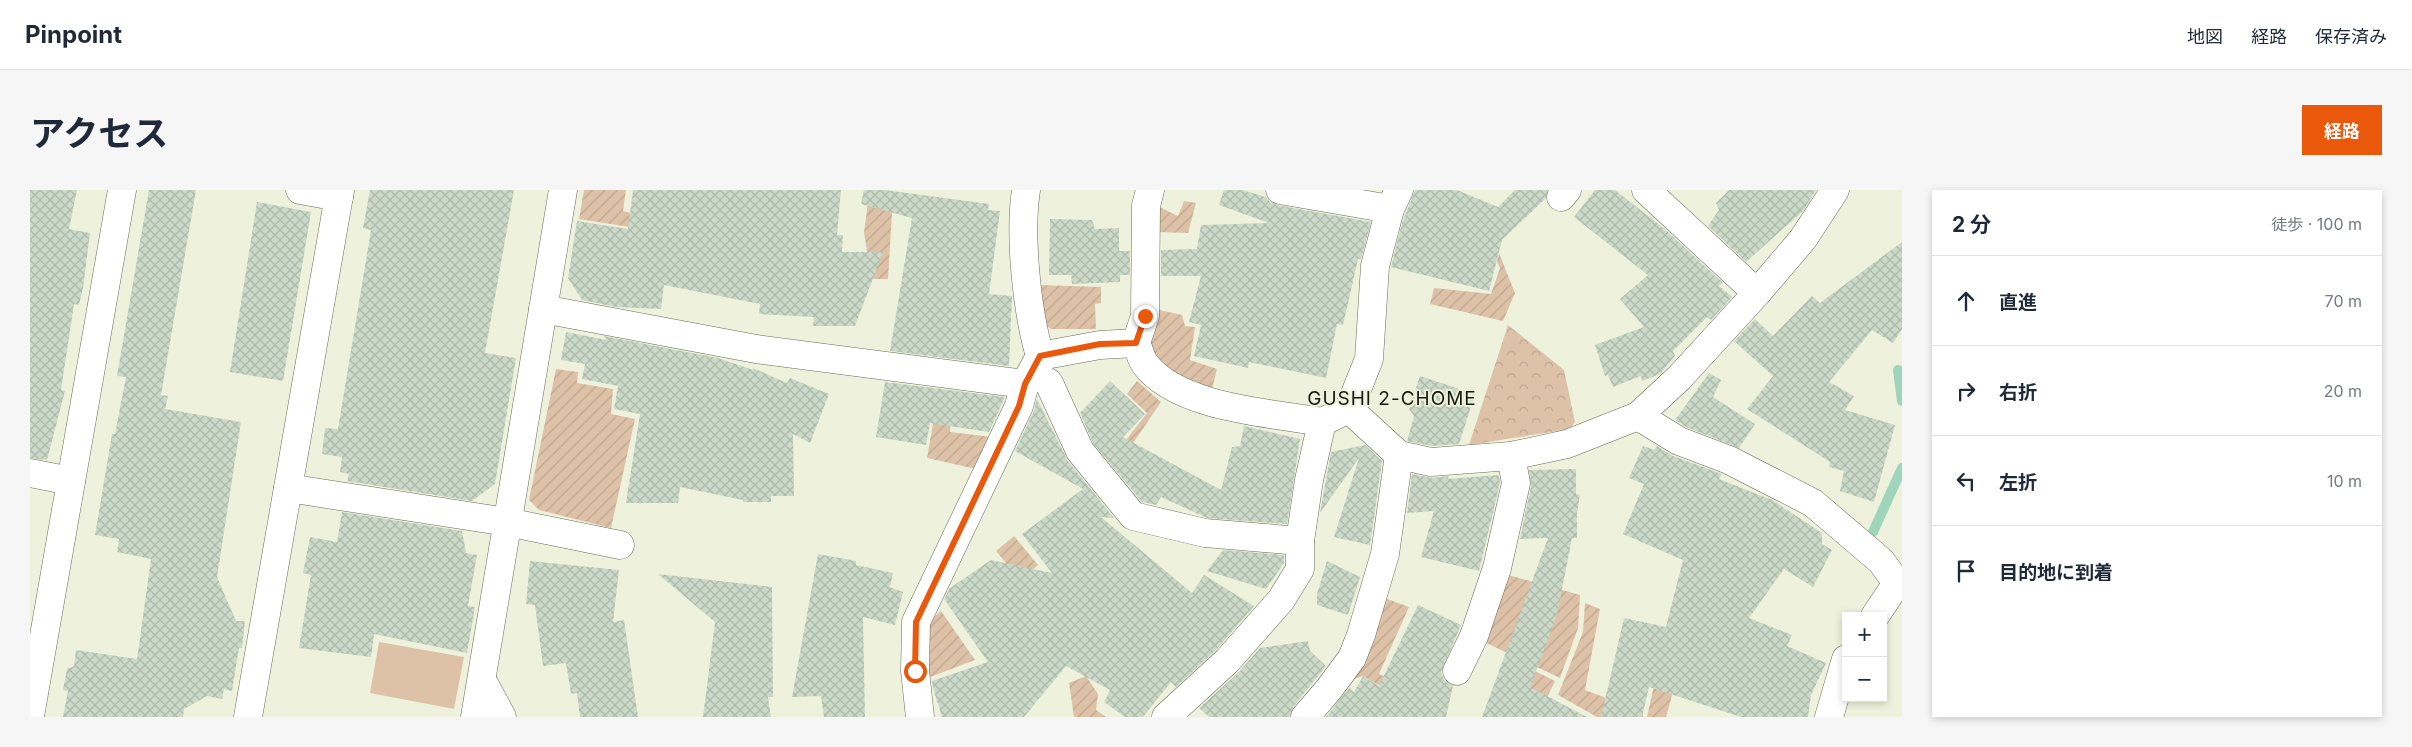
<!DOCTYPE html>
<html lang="ja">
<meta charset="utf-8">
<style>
:root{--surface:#fff;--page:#f6f6f7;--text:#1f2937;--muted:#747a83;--line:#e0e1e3;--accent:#ea580c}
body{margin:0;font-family:Inter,"Noto Sans JP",sans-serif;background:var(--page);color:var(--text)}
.controls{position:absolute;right:15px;bottom:15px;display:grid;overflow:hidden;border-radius:0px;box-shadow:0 2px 8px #0003}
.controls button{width:45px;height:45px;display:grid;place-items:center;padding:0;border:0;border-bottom:1px solid var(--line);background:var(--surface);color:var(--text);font:25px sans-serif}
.stop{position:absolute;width:15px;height:15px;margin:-11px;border:4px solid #ea580c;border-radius:50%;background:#fff}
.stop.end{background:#ea580c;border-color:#fff;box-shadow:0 1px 5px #0008}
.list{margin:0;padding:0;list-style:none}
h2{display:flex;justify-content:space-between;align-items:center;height:65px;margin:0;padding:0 20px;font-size:21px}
h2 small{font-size:16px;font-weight:400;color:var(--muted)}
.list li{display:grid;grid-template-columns:32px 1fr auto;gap:15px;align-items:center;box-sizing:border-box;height:90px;padding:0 20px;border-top:1px solid var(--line)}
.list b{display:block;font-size:19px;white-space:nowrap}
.list em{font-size:16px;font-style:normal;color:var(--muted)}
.icon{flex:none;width:28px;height:28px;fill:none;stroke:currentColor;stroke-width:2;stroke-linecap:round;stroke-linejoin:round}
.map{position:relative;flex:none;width:1872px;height:527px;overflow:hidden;border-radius:0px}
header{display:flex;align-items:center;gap:30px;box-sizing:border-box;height:70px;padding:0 25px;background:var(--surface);border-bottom:1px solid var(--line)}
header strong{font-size:24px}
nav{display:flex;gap:28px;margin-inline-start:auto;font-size:18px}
.intro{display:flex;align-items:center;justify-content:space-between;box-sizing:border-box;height:120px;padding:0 30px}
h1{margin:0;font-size:35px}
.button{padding:12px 22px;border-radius:0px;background:var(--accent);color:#fff;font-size:18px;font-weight:700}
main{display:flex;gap:30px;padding:0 30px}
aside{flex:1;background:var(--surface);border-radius:0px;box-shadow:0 2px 8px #0003}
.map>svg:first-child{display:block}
</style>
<header>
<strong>Pinpoint</strong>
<nav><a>地図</a><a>経路</a><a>保存済み</a></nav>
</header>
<div class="intro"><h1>アクセス</h1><a class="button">経路</a></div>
<main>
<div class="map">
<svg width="1872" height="527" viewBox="0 0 1872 527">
<defs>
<pattern id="forest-crowns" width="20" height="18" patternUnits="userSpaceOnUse" patternTransform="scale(1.25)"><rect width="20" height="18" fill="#dec2a8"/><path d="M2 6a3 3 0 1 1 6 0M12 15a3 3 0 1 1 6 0" fill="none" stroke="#bea690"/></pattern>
<pattern id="garden-furrows" width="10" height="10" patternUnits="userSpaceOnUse" patternTransform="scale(1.25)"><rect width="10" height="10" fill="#dec2a8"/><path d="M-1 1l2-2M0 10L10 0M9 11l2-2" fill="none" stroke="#bea690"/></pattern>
<pattern id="building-cross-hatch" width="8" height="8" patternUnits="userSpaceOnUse" patternTransform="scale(1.25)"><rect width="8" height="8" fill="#cbd9c8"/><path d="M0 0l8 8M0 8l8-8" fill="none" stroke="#aebaab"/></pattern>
</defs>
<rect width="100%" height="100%" fill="#eef2dd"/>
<!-- grass -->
<path fill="#dec2a8" d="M 349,452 L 434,467 L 424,519 L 340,503 Z"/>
<!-- forest -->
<path fill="url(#forest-crowns)" d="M 1478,135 L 1534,180 L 1545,232 L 1540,239 L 1439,255 Z"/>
<!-- garden -->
<g fill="url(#garden-furrows)">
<path d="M 554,0 L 596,0 L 593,21 L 601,23 L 599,37 L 549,29 Z"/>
<path d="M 839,4 L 863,7 L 858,89 L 842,89 L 834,43 Z"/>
<path d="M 1154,11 L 1166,13 L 1158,43 L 1126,42 L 1125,15 L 1148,26 Z"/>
<path d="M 1469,63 L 1485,103 L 1473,131 L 1400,114 L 1404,98 L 1461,104 L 1470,78 L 1467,72 Z"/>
<path d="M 1008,95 L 1071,97 L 1071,113 L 1065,114 L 1066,139 L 1021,139 L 1015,135 Z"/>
<path d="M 1125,119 L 1152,125 L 1155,136 L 1165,137 L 1160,170 L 1187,179 L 1181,203 L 1126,173 L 1119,156 Z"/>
<path d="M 526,179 L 548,182 L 547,193 L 583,199 L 581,224 L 605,229 L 581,338 L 509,320 L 499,310 Z"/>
<path d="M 1107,191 L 1131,212 L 1097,262 L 1092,255 L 1117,223 L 1097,204 Z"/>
<path d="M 909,200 L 924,202 L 920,242 L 962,247 L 946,279 L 897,268 Z"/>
<path d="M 984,346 L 1008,375 L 990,390 L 966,361 Z"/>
<path d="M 1475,384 L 1550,405 L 1548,438 L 1530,488 L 1450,450 Z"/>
<path d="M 1352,407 L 1379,417 L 1349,484 L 1393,506 L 1388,518 L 1333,486 L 1317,491 Z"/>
<path d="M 1555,413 L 1570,419 L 1555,500 L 1613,522 L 1613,527 L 1567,527 L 1528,505 L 1553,442 Z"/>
<path d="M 911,421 L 945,470 L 895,489 L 895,434 Z"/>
<path d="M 1639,429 L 1661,437 L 1636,527 L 1617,527 Z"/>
<path d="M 1505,481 L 1525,491 L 1508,527 L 1487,521 Z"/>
<path d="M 1056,486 L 1068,504 L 1066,520 L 1076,527 L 1044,527 L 1039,493 Z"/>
</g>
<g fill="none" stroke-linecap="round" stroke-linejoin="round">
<!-- stream -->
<g stroke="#9ed5bc" stroke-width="10">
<path d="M 1868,180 L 1872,211"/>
<path d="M 1843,342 L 1872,278"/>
</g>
</g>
<!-- building -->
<g fill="url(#building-cross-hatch)">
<path d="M 0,0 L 47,0 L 39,39 L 60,43 L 53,98 L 49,115 L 44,114 L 31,200 L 35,201 L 17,270 L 0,268 Z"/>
<path d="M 119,0 L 166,0 L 131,205 L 138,206 L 135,219 L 211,232 L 187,387 L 206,431 L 215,431 L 212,458 L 209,458 L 202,501 L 194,499 L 192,509 L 177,506 L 154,519 L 153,527 L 33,527 L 38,501 L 33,500 L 37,479 L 44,476 L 46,460 L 107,469 L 121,369 L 87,362 L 89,349 L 65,345 L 82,244 L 85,244 L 96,187 L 87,186 Z"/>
<path d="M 340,0 L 484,0 L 455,163 L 486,168 L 465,294 L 442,311 L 317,291 L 319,284 L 310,282 L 312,267 L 292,264 L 295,238 L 308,239 L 341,40 L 333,38 Z"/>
<path d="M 603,0 L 811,0 L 807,45 L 813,45 L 812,62 L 853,62 L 825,136 L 783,136 L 784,127 L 729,124 L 730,114 L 634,95 L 631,119 L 586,117 L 552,110 L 538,88 L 547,31 L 598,39 Z"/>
<path d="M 834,0 L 855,0 L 959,14 L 958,20 L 970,21 L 959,104 L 982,106 L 979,176 L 860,161 L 882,28 L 831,14 Z"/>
<path d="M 1194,0 L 1212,0 L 1236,7 L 1240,12 L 1247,15 L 1341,32 L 1331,69 L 1328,69 L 1313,135 L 1307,134 L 1296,188 L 1219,172 L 1218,178 L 1164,166 L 1171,135 L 1159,132 L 1171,86 L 1131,86 L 1131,60 L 1167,59 L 1171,35 L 1239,33 L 1189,15 Z"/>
<path d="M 1385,0 L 1427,0 L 1468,17 L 1485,0 L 1518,0 L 1516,8 L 1472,50 L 1459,101 L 1361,77 L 1372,33 Z"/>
<path d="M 1565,0 L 1585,0 L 1637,41 L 1693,93 L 1689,96 L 1702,107 L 1681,130 L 1677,127 L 1643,161 L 1645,166 L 1630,184 L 1612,191 L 1611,186 L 1583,197 L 1578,185 L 1575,186 L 1565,155 L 1614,137 L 1590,109 L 1618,85 L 1544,27 Z"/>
<path d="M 1699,0 L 1786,0 L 1773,21 L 1716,72 L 1678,36 L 1689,20 L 1686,13 Z"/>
<path d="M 227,12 L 281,22 L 253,191 L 200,182 Z"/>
<path d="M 1020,29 L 1062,30 L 1065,39 L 1089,38 L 1089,61 L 1100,61 L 1100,85 L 1090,85 L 1090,92 L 1042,94 L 1041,85 L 1019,85 Z"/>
<path d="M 1872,52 L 1872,139 L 1863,153 L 1842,140 L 1799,192 L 1824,206 L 1815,220 L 1865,235 L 1844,312 L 1810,301 L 1814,281 L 1799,277 L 1800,272 L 1717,219 L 1743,186 L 1704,151 L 1725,129 L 1743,146 L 1782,106 L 1790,113 Z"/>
<path d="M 536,142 L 576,150 L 574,146 L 688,168 L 723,180 L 723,178 L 757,193 L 760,188 L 799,204 L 780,253 L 763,244 L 764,306 L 741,306 L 741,312 L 713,312 L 713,310 L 650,297 L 648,313 L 596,313 L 610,224 L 584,219 L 588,196 L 552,189 L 555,174 L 531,170 Z"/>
<path d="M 1679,183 L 1691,190 L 1683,207 L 1725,234 L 1709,258 L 1656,237 L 1645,230 Z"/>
<path d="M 1390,186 L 1445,204 L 1429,254 L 1402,256 L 1377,251 L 1384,226 L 1379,219 Z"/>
<path d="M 1080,191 L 1115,224 L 1093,247 L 1191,300 L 1202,257 L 1210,256 L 1214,236 L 1270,249 L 1257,334 L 1177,328 L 1131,307 L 1126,315 L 1112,312 L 1063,253 L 1050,223 Z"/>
<path d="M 855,192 L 975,207 L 959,242 L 900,233 L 896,255 L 846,247 Z"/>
<path d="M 1007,209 L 1038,271 L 1084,328 L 1071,327 L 1162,403 L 1174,385 L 1224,416 L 1186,460 L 1146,497 L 1141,492 L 1113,527 L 1095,527 L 1074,512 L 1080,500 L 1036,476 L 994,527 L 912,527 L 903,498 L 902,491 L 958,472 L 914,409 L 920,398 L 961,370 L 1022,383 L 992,344 L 1053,299 L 985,261 L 1003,223 Z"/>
<path d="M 1335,255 L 1352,271 L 1340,355 L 1304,347 L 1329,268 L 1290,323 L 1301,262 Z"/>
<path d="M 1613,256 L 1624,260 L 1627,256 L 1643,266 L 1692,284 L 1689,289 L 1742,310 L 1792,343 L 1792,354 L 1802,360 L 1783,397 L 1754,379 L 1719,428 L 1762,445 L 1757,456 L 1796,473 L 1781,505 L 1778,527 L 1711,527 L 1619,497 L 1612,527 L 1571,527 L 1594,428 L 1636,437 L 1653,370 L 1593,344 L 1614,294 L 1599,288 Z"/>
<path d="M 1546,279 L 1546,304 L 1550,305 L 1547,323 L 1547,348 L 1542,348 L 1527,425 L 1500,497 L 1557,527 L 1452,527 L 1518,348 L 1490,349 L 1501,296 L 1499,280 Z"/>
<path d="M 1382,284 L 1402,288 L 1419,286 L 1418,289 L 1469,285 L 1470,293 L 1449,381 L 1391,367 L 1404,321 L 1377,323 Z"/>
<path d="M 312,322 L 432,341 L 436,363 L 447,365 L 438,416 L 445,417 L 437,463 L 344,444 L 341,467 L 269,458 L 281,385 L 273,383 L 280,347 L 307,352 Z"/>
<path d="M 1193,360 L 1254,365 L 1254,373 L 1236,399 L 1177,381 Z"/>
<path d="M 788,364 L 826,371 L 826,375 L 863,383 L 860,397 L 873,402 L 865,435 L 833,427 L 835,527 L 794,527 L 791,506 L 762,507 Z"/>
<path d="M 500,371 L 589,380 L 583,432 L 594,430 L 608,527 L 550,527 L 547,503 L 541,504 L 536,473 L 513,476 L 505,415 L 496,414 Z"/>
<path d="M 1297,371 L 1330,387 L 1318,425 L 1287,415 L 1287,404 Z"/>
<path d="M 628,384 L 742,397 L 743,507 L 738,507 L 741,527 L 673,527 L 685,432 Z"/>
<path d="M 1388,415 L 1431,435 L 1411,482 L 1414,490 L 1423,496 L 1416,527 L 1296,527 L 1319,498 L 1324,502 L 1333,486 L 1349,496 Z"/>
<path d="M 1278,451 L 1280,461 L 1296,476 L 1263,517 L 1260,527 L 1179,527 L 1169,518 L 1208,483 L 1230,458 Z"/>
</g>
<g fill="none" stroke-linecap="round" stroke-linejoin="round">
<defs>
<g id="minor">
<path d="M 270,0 L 309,7"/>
<path d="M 996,0 C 989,46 997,122 1010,166"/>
<path d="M 1250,0 L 1360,19"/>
<path d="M 1369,0 L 1360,19 L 1345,76 L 1339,169 L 1319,219 L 1369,265 L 1401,272 L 1481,266 L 1537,254 L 1608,226 L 1649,188 L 1727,103 L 1773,49 L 1805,0"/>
<path d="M 1616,0 L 1727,103"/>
<path d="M 1531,7 L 1537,0"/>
<path d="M 513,119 L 726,159 L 995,194"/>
<path d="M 1106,153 C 1109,159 1111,169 1115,174 C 1148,218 1241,223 1292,232"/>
<path d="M 1002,182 L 1019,193 L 1050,261 L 1103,326 L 1175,343 L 1270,351 L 1279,290 L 1292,232 L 1319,219"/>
<path d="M 1608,226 L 1649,251 L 1699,270 L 1783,313 L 1851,371 L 1867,393"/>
<path d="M 0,283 L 41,291"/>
<path d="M 258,298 L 477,332 L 590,355"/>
<path d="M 1845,426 L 1867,393 L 1872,393"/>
<path d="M 1427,481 L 1444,446 L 1467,378 L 1486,293 L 1481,266"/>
<path d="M 452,490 L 472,527"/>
<path d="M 0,526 L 92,0"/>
<path d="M 218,527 L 310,0"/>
<path d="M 445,527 L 533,0"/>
<path d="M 890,527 L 885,481 L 886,432 L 989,216 L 995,194 L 1010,166 L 1070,155 L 1106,153 L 1115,126 L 1116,16 L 1120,0"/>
<path d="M 1136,527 L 1197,471 L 1251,410 L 1270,379 L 1270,351"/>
<path d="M 1275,527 L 1299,499 L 1322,468 L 1331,445 L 1355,364 L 1369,265"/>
<path d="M 1799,527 L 1816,469"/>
</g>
</defs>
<!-- minor casing -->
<use href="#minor" stroke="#686b59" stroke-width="29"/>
<!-- minor -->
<use href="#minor" stroke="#fff" stroke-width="28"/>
</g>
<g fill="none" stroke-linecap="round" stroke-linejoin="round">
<!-- route -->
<path stroke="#ea580c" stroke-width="6" d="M 885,481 L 886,432 L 989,216 L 995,194 L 1010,166 L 1070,154 L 1106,153 L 1115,126"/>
</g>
<g text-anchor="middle" stroke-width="4" stroke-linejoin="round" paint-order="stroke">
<!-- neighbourhood labels -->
<g font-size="19" letter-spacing="1" fill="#181a12" stroke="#eef2dd">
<text x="1362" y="215">GUSHI 2-CHOME</text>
</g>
</g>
</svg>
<div class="controls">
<button>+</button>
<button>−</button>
</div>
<div class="stop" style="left:885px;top:481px"></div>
<div class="stop end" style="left:1115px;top:126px"></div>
</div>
<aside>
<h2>2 分<small>徒歩 · 100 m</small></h2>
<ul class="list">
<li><svg class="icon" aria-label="ahead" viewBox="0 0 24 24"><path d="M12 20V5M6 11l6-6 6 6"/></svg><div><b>直進</b></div><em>70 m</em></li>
<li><svg class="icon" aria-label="right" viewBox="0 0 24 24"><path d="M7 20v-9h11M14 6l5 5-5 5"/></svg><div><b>右折</b></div><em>20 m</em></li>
<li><svg class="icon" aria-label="left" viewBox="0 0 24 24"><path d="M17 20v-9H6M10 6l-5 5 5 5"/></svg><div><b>左折</b></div><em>10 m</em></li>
<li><svg class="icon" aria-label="arrive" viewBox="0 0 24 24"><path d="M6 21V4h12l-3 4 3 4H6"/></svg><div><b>目的地に到着</b></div></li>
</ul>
</aside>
</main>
